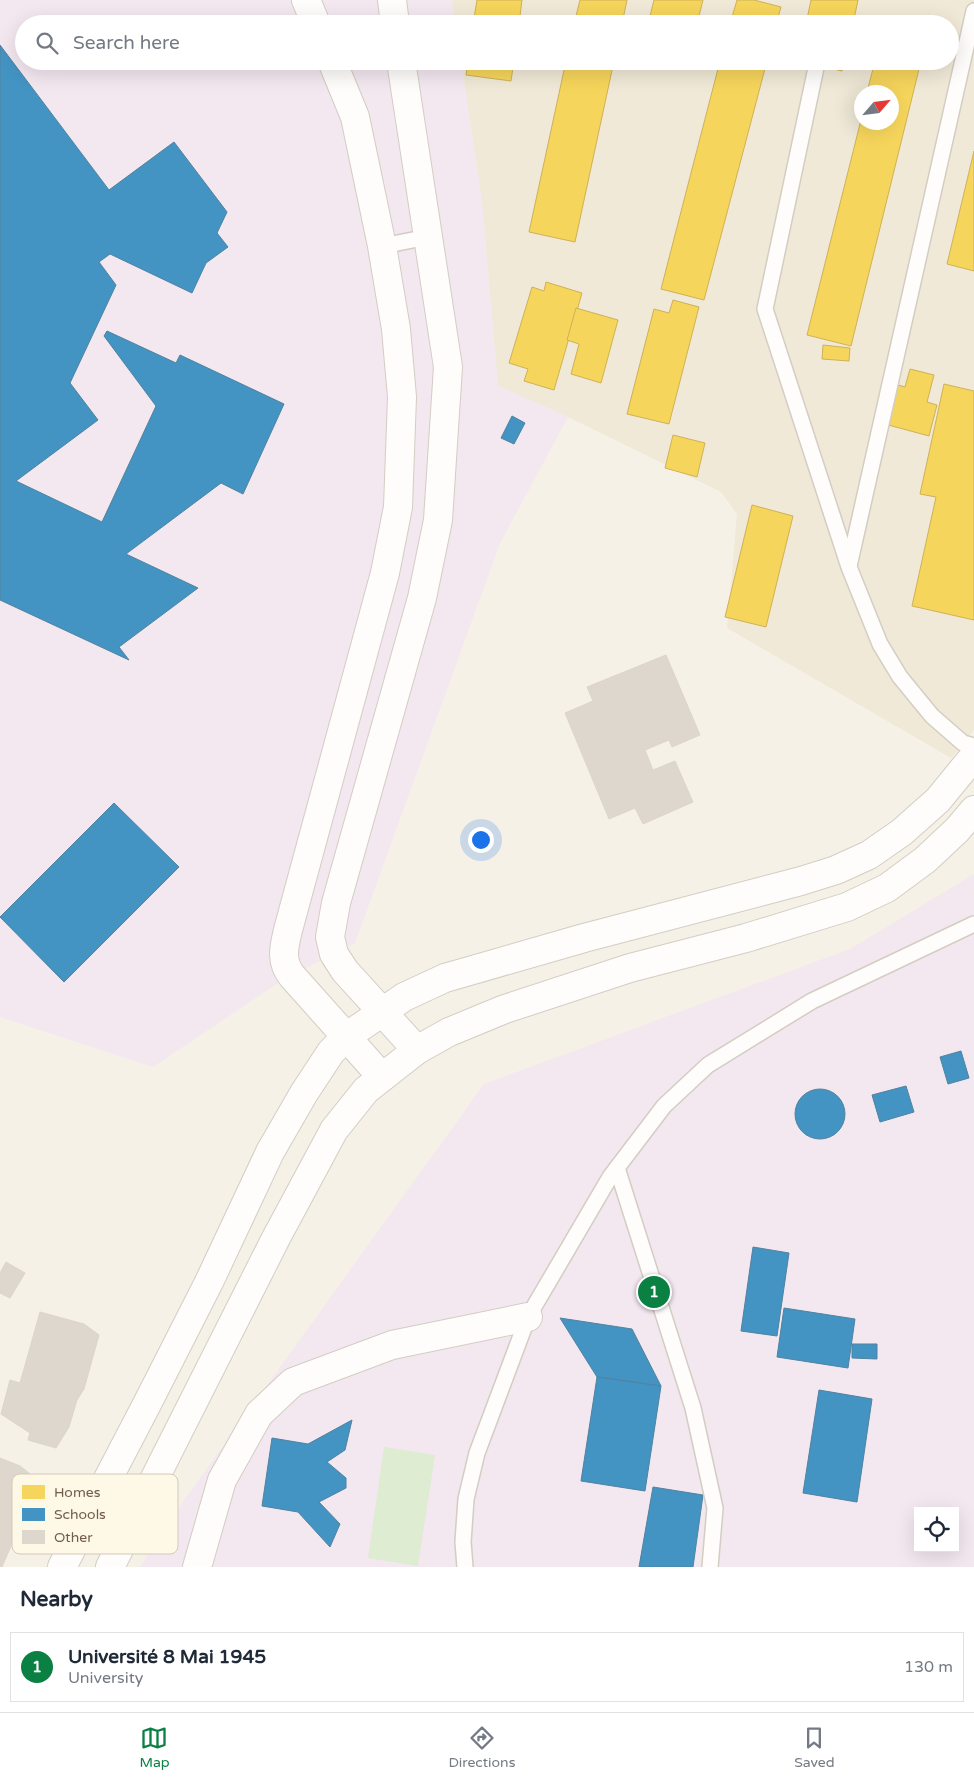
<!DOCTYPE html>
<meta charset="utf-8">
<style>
:root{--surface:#fff;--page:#f2f2f3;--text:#1f2937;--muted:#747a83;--line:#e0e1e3;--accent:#0b8043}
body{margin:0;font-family:"Varela Round",sans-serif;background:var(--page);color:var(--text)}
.controls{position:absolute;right:15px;bottom:15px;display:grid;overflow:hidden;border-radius:0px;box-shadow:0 5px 20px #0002}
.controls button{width:45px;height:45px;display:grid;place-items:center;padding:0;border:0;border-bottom:1px solid var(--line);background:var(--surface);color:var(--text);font:25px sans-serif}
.compass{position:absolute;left:854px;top:85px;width:45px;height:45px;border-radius:50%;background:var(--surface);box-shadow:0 5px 20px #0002;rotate:62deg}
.you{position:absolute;left:480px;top:839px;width:18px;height:18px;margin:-12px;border:4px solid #fff;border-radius:50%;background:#1a73e8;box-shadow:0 0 0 8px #1a73e833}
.badge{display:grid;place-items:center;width:32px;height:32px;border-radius:50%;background:var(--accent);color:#fff;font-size:16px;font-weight:700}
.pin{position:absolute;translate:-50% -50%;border:2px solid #fff;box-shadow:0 1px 5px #0006}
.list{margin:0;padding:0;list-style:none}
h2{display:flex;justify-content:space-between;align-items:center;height:65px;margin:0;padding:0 20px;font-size:21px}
h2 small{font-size:16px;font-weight:400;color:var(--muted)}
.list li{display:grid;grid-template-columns:32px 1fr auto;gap:15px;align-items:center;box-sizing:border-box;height:70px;margin:0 10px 10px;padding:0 10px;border:1px solid var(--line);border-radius:0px}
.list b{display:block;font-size:19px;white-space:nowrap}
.list p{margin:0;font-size:16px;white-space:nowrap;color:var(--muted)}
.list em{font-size:16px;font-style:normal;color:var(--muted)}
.icon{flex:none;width:28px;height:28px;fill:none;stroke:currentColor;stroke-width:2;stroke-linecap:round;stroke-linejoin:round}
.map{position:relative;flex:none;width:974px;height:1567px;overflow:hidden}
.search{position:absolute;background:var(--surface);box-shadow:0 5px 20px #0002;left:15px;right:15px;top:15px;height:55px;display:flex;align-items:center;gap:12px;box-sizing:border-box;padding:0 18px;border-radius:28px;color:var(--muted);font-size:19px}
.sheet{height:145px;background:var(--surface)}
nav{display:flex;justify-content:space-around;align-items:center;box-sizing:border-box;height:70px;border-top:1px solid var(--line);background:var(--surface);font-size:14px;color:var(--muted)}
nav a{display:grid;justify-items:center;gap:2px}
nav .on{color:var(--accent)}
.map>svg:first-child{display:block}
</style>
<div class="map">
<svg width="974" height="1567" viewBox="0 0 974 1567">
<rect width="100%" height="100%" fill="#f5f1e7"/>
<!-- residential -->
<path fill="#f0e9d7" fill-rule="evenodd" d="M 452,0 L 974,0 L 974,730 L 951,758 L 727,628 L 737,514 L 721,492 L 568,417 L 498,386 L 482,202 L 461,61 L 950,61 L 950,24 L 455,24 ZM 862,92 L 892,92 L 892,122 L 862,122 Z"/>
<!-- education -->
<g fill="#f3e7f0" fill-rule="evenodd">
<path d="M 0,0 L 452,0 L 455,24 L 24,24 L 24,61 L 461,61 L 482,202 L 498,386 L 568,417 L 500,543 L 355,943 L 281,981 L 153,1067 L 0,1017 Z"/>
<path d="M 974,874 L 974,1567 L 140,1567 L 185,1499 L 484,1084 L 850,949 ZM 918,1511 L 955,1511 L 955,1548 L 918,1548 Z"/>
</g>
<!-- green -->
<path fill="#deecd2" d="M 384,1447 L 435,1455 L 418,1566 L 368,1558 Z"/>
<!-- homes -->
<g fill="#f6d55c" stroke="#ceb157">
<path d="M 477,0 L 522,0 L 519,24 L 473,24 Z"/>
<path d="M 580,0 L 627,0 L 622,24 L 574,24 Z"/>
<path d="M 654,0 L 703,0 L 697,24 L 679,24 L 650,16 Z"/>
<path d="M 737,0 L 754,0 L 781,7 L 776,24 L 730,24 Z"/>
<path d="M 811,0 L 858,0 L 853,24 L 806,24 Z"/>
<path d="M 468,61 L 514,61 L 511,81 L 466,75 Z"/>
<path d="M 566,61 L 614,61 L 575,242 L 529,232 Z"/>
<path d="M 720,61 L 767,61 L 704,300 L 661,289 Z"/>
<path d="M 800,61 L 844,61 L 842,71 Z"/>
<path d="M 875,61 L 921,61 L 851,346 L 807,335 L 862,116 L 862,122 L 892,122 L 892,92 L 867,92 Z"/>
<path d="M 974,151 L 974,271 L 947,264 Z"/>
<path d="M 546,282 L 582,293 L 554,390 L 524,381 L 528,369 L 509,363 L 532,287 L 544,291 Z"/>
<path d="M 673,300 L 699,307 L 669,424 L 627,414 L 654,309 L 669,313 Z"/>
<path d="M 576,308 L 618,320 L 601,383 L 571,374 L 579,344 L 567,340 Z"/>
<path d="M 823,345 L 850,348 L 849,361 L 822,359 Z"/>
<path d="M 910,369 L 934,375 L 927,402 L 937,405 L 929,436 L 881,423 L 892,383 L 905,387 Z"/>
<path d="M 944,384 L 974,391 L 974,620 L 912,606 L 936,497 L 920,494 Z"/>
<path d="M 673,435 L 705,443 L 697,477 L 665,468 Z"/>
<path d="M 752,505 L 793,516 L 766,627 L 725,617 Z"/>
</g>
<!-- schools -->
<g fill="#4393c3" stroke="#50839f">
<path d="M 0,45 L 109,190 L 174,142 L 227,212 L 217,233 L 228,247 L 206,263 L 192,293 L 110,254 L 99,262 L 116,285 L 70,383 L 98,420 L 16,481 L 102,522 L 156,406 L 104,336 L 107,331 L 176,363 L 180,355 L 284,404 L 243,494 L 221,483 L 126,554 L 198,588 L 119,647 L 129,660 L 0,600 Z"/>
<path d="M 512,416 L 525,423 L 514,444 L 501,438 Z"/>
<path d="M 114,803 L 179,867 L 64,982 L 0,917 Z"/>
<path d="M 961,1051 L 969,1078 L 948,1084 L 940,1057 Z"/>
<path d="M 906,1086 L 914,1112 L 880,1122 L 872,1095 Z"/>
<circle cx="820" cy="1114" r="25"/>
<path d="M 753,1247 L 789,1253 L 777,1336 L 741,1331 Z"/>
<path d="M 784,1308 L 855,1319 L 848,1368 L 777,1357 Z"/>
<path d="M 560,1318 L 632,1329 L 661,1386 L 597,1377 Z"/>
<path d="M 852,1344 L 877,1344 L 877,1359 L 852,1358 Z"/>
<path d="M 597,1377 L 661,1386 L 645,1491 L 581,1481 Z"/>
<path d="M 819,1390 L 872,1399 L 857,1502 L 803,1493 Z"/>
<path d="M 352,1420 L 345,1450 L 327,1462 L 346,1478 L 346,1488 L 319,1502 L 340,1524 L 330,1547 L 298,1512 L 262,1506 L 272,1438 L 308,1444 Z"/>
<path d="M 653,1487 L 703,1495 L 693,1567 L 639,1567 Z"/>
</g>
<!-- building -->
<g fill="#ded7cd" stroke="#ddd5ca">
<path d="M 666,655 L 700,735 L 672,747 L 669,740 L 645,750 L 653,770 L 675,761 L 693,802 L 643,824 L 635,808 L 609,819 L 565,713 L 593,701 L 587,687 Z"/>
<path d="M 6,1262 L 25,1273 L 10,1298 L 0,1293 L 0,1273 Z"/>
<path d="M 40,1312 L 84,1324 L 99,1335 L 84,1389 L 77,1400 L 69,1427 L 56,1448 L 28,1440 L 30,1433 L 1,1414 L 10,1380 L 20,1383 Z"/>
<path d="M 0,1458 L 20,1466 L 39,1481 L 2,1567 L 0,1567 Z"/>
</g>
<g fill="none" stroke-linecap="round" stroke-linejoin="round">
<defs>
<g id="service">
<path d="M 817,63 L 765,309 L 849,567 L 880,644 L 900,677 L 932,716 L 963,743 L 974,746"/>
<path d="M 382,246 L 428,237"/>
<path d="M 849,566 L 974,11"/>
<path d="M 617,1168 L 693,1408 L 715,1508 L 710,1567"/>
<path d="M 465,1567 L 463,1542 L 466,1499 L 477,1453 L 528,1317 L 610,1177 L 664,1106 L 708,1065 L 812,1001 L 974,924"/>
</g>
<g id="minor">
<path d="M 306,0 L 316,24"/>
<path d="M 392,0 L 395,24"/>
<path d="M 332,61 L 355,117 L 382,246 L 396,329 L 402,397 L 398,507 L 385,573 L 288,930 C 284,947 280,961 292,976 L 382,1077"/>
<path d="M 401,61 L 448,367 L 438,520 L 422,598 L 336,903 L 330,937 L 334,954 L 345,971 L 417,1050"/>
<path d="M 197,1567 L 222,1480 L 259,1414 L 293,1382 L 392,1345 L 528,1317"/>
</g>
<g id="tertiary">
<path d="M 62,1567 L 147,1404 L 209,1282 L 270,1152 L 304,1093 L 331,1052 L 346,1037 L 404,997 L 445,978 L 584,938 L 801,881 L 836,870 L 869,855 L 902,832 L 938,800 L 974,756"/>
<path d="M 110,1567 L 276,1238 L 334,1130 L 366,1090 L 417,1050 L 449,1032 L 505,1009 L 630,968 L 746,938 L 847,907 L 887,888 L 925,860 L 957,830 L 974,810"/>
</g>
</defs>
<!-- service casing -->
<use href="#service" stroke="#d3cdc3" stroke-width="18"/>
<!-- minor casing -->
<use href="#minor" stroke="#d3cdc3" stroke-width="30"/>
<!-- tertiary casing -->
<use href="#tertiary" stroke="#d3cdc3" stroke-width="30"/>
<!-- service -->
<use href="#service" stroke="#fefdfb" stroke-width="15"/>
<!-- minor -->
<use href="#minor" stroke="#fefdfb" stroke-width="28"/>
<!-- tertiary -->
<use href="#tertiary" stroke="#fefdfb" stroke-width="28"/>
</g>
<!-- legend -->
<rect x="12" y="1474" width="166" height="80" rx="8" fill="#fef8e7" stroke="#d3cab8" stroke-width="1"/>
<rect x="22" y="1485" width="23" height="14" fill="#f6d55c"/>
<rect x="22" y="1508" width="23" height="13" fill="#4393c3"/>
<rect x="22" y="1530" width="23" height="14" fill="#ded7cd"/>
<g font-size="14" fill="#705d4a">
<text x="54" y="1497">Homes</text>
<text x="54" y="1519">Schools</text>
<text x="54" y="1542">Other</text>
</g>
</svg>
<div class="controls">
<button><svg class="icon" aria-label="locate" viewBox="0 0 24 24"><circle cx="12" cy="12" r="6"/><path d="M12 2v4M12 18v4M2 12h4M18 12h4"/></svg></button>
</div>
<svg class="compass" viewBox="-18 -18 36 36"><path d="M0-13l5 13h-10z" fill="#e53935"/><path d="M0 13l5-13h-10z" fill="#747a83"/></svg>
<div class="you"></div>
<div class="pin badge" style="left:654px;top:1292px">1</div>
<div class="search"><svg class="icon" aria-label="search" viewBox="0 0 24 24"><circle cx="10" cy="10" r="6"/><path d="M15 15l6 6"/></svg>Search here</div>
</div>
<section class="sheet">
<h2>Nearby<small></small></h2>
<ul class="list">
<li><span class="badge">1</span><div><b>Université 8 Mai 1945</b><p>University</p></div><em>130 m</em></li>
</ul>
</section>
<nav>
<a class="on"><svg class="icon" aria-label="map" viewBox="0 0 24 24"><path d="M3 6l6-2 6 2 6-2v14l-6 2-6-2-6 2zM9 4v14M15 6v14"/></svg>Map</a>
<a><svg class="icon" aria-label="directions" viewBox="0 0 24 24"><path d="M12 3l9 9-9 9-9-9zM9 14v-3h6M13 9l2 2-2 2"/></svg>Directions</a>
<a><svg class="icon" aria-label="saved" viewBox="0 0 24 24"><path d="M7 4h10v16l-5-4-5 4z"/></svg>Saved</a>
</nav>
